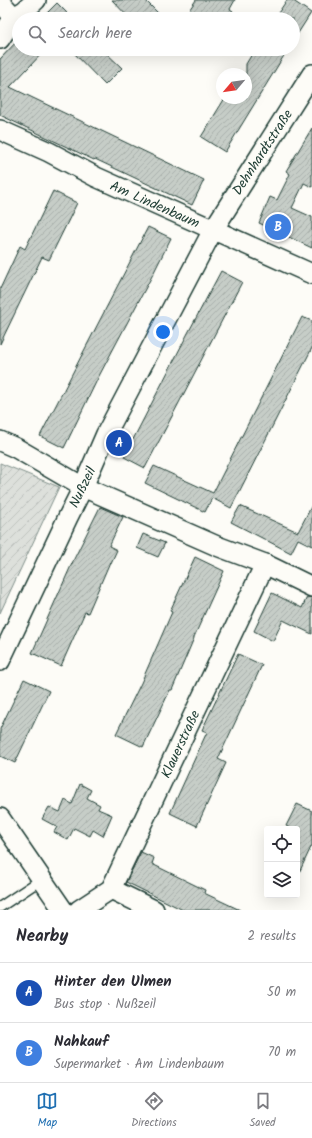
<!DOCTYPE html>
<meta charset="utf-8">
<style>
:root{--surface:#fff;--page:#f7f7f7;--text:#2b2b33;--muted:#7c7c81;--line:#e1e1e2;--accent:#1f6fb2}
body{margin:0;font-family:Kalam,sans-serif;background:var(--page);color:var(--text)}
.controls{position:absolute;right:12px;bottom:12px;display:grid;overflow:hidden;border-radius:4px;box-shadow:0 4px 16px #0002}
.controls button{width:36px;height:36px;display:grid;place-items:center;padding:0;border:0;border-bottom:1px solid var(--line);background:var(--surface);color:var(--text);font:20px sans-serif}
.compass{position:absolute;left:216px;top:68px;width:36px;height:36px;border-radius:50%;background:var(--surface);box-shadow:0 4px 16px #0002;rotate:241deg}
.you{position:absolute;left:163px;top:332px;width:14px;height:14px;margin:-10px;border:3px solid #fff;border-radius:50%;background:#1a73e8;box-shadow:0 0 0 6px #1a73e833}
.badge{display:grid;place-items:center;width:26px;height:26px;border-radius:50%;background:var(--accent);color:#fff;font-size:13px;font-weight:700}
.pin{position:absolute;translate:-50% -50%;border:2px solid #fff;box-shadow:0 1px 4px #0006}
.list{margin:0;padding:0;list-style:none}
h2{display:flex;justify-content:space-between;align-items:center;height:52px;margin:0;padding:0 16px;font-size:17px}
h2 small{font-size:13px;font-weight:400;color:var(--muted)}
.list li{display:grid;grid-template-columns:26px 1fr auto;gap:12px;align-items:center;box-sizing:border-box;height:60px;padding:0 16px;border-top:1px solid var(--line)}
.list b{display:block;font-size:15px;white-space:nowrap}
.list p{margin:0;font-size:13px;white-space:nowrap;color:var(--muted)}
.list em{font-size:13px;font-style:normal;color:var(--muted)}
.icon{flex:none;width:22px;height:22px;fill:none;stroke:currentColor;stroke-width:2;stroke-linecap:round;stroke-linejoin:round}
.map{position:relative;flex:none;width:312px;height:910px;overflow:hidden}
.search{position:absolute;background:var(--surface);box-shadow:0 4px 16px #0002;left:12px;right:12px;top:12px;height:44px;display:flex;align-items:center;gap:10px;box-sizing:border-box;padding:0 14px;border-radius:22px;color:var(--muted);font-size:15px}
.sheet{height:172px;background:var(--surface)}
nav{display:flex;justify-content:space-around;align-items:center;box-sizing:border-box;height:56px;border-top:1px solid var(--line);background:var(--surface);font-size:11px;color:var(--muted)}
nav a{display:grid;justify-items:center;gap:2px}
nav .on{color:var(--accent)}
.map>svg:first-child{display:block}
</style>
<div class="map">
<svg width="312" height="910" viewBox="0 0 312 910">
<defs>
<pattern id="garden-furrows" width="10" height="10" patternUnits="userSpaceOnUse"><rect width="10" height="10" fill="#dde0db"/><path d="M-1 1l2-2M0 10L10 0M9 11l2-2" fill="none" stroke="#bdc1bd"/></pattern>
<pattern id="building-hatch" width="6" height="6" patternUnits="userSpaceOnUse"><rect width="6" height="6" fill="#c6cdc7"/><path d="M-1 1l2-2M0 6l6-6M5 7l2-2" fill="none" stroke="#aab1ac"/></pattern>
</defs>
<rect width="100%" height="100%" fill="#fdfcf7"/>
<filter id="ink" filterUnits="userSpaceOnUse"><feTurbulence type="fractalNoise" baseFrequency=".025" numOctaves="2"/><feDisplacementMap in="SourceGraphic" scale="8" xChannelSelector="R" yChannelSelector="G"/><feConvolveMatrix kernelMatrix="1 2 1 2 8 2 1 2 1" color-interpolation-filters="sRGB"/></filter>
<g filter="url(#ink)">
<!-- garden -->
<path fill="url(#garden-furrows)" stroke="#7e8e88" d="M 0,463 L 59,487 L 0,613 Z"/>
<!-- building -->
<g fill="url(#building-hatch)" stroke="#1f3d34">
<path d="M 112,0 L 145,0 L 164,19 L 130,19 Z"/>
<path d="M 196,0 L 235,0 L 230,9 L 233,11 L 228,19 L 183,19 Z"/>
<path d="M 287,0 L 292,0 L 311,13 L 293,41 L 293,19 L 274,19 Z"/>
<path d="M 57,3 L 73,19 L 41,19 Z"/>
<path d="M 19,39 L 19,49 L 46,49 L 10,87 L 204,180 L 192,205 L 95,159 L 94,160 L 0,115 L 0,59 Z"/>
<path d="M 70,49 L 102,49 L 122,68 L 105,85 Z"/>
<path d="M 255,49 L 288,49 L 225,152 L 201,137 L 225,98 L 246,98 L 246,64 Z"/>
<path d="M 312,128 L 312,187 L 304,183 L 292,208 L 312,217 L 312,248 L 259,223 L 270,197 L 277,200 L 290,174 L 286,171 Z"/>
<path d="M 53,191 L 77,203 L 49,260 L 42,257 L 0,344 L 0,289 L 20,246 L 25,249 Z"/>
<path d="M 148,227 L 171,238 L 152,276 L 99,376 L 64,448 L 40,436 Z"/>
<path d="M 221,271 L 242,282 L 145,468 L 124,457 L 188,333 Z"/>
<path d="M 302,317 L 312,321 L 312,348 L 231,508 L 212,498 L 205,512 L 145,483 L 154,466 L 213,493 Z"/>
<path d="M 312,505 L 312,546 L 298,539 L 291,553 L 231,522 L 240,506 L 298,532 Z"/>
<path d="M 100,507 L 123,517 L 109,546 L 117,550 L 111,563 L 110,562 L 88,613 L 85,612 L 61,666 L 32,653 L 74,559 Z"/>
<path d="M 143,534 L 165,543 L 158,557 L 137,548 Z"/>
<path d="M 195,557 L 224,571 L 194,637 L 194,638 L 172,690 L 170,690 L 143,747 L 116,734 L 141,683 L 172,612 L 170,611 Z"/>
<path d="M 272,593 L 302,608 L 307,597 L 312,598 L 312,634 L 283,620 L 273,641 L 254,631 Z"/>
<path d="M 238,654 L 262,665 L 218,759 L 226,763 L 197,826 L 170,813 L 207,732 L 202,730 Z"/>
<path d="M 24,679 L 49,691 L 15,763 L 0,756 L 0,729 Z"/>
<path d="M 80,784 L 91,790 L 87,798 L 100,805 L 98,809 L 112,815 L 103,836 L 93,830 L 90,836 L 74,828 L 68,840 L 54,832 L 57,827 L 42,819 L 49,807 L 60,812 L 65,800 L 72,804 Z"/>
<path d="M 297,804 L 312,811 L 312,845 L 297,877 L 297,829 L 292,829 L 286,826 Z"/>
<path d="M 141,852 L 154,858 L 152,864 L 205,890 L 204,893 L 240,910 L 183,910 L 126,882 Z"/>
</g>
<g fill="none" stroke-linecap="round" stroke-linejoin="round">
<defs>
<path id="service" d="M 0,907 L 42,879"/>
<g id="minor">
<path d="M 0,2 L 14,17"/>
<path d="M 0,39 L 14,17 L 24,11 L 36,0"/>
<path d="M 0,130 L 49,152 L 96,177 L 312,274"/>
<path d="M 0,441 L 16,448 L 83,487 L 217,546 L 265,564 L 312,587"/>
<path d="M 0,661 L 68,517 L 83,487 L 106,434 L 213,230 L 312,74"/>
<path d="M 0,818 L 63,910"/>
<path d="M 111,889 L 154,910"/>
<path d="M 79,910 L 111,889 L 265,564"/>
</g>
</defs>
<!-- service casing -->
<use href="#service" stroke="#1f3d34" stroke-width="12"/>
<!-- minor casing -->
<use href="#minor" stroke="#1f3d34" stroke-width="22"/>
<!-- service -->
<use href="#service" stroke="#fdfcf7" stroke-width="9"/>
<!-- minor -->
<use href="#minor" stroke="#fdfcf7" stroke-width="19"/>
</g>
</g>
<g text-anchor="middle" stroke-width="3" stroke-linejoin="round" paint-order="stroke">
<!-- street labels -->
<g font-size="14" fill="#1f3d34" stroke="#fdfcf7">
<text transform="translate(262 152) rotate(-57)" y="5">Dehnhardtstraße</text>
<text transform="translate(155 204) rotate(24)" y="5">Am Lindenbaum</text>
<text transform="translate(82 487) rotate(-64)" y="5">Nußzeil</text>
<text transform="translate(180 744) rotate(-65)" y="5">Klauerstraße</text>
</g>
</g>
</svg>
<div class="controls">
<button><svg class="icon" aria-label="locate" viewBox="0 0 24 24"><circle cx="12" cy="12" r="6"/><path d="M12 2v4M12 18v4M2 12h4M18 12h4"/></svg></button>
<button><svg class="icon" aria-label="layers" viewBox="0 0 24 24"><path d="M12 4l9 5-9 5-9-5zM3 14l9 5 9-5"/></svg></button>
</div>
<svg class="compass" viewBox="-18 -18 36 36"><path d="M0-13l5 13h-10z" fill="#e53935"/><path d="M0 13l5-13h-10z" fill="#7c7c81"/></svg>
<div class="you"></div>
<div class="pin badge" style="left:119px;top:443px;background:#1a4fb4">A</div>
<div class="pin badge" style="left:278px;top:227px;background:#3f7fe0">B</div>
<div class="search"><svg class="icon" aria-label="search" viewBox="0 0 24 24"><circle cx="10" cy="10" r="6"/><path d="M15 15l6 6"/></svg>Search here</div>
</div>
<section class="sheet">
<h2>Nearby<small>2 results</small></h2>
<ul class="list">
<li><span class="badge" style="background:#1a4fb4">A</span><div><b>Hinter den Ulmen</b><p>Bus stop · Nußzeil</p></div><em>50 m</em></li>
<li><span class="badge" style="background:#3f7fe0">B</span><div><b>Nahkauf</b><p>Supermarket · Am Lindenbaum</p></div><em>70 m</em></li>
</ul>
</section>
<nav>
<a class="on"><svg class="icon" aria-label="map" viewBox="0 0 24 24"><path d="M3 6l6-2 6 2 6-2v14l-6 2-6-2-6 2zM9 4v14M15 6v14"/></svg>Map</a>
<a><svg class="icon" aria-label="directions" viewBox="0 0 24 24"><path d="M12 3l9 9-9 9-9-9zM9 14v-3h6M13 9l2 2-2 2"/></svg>Directions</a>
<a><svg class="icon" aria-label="saved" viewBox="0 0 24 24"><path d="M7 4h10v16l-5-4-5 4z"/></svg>Saved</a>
</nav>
